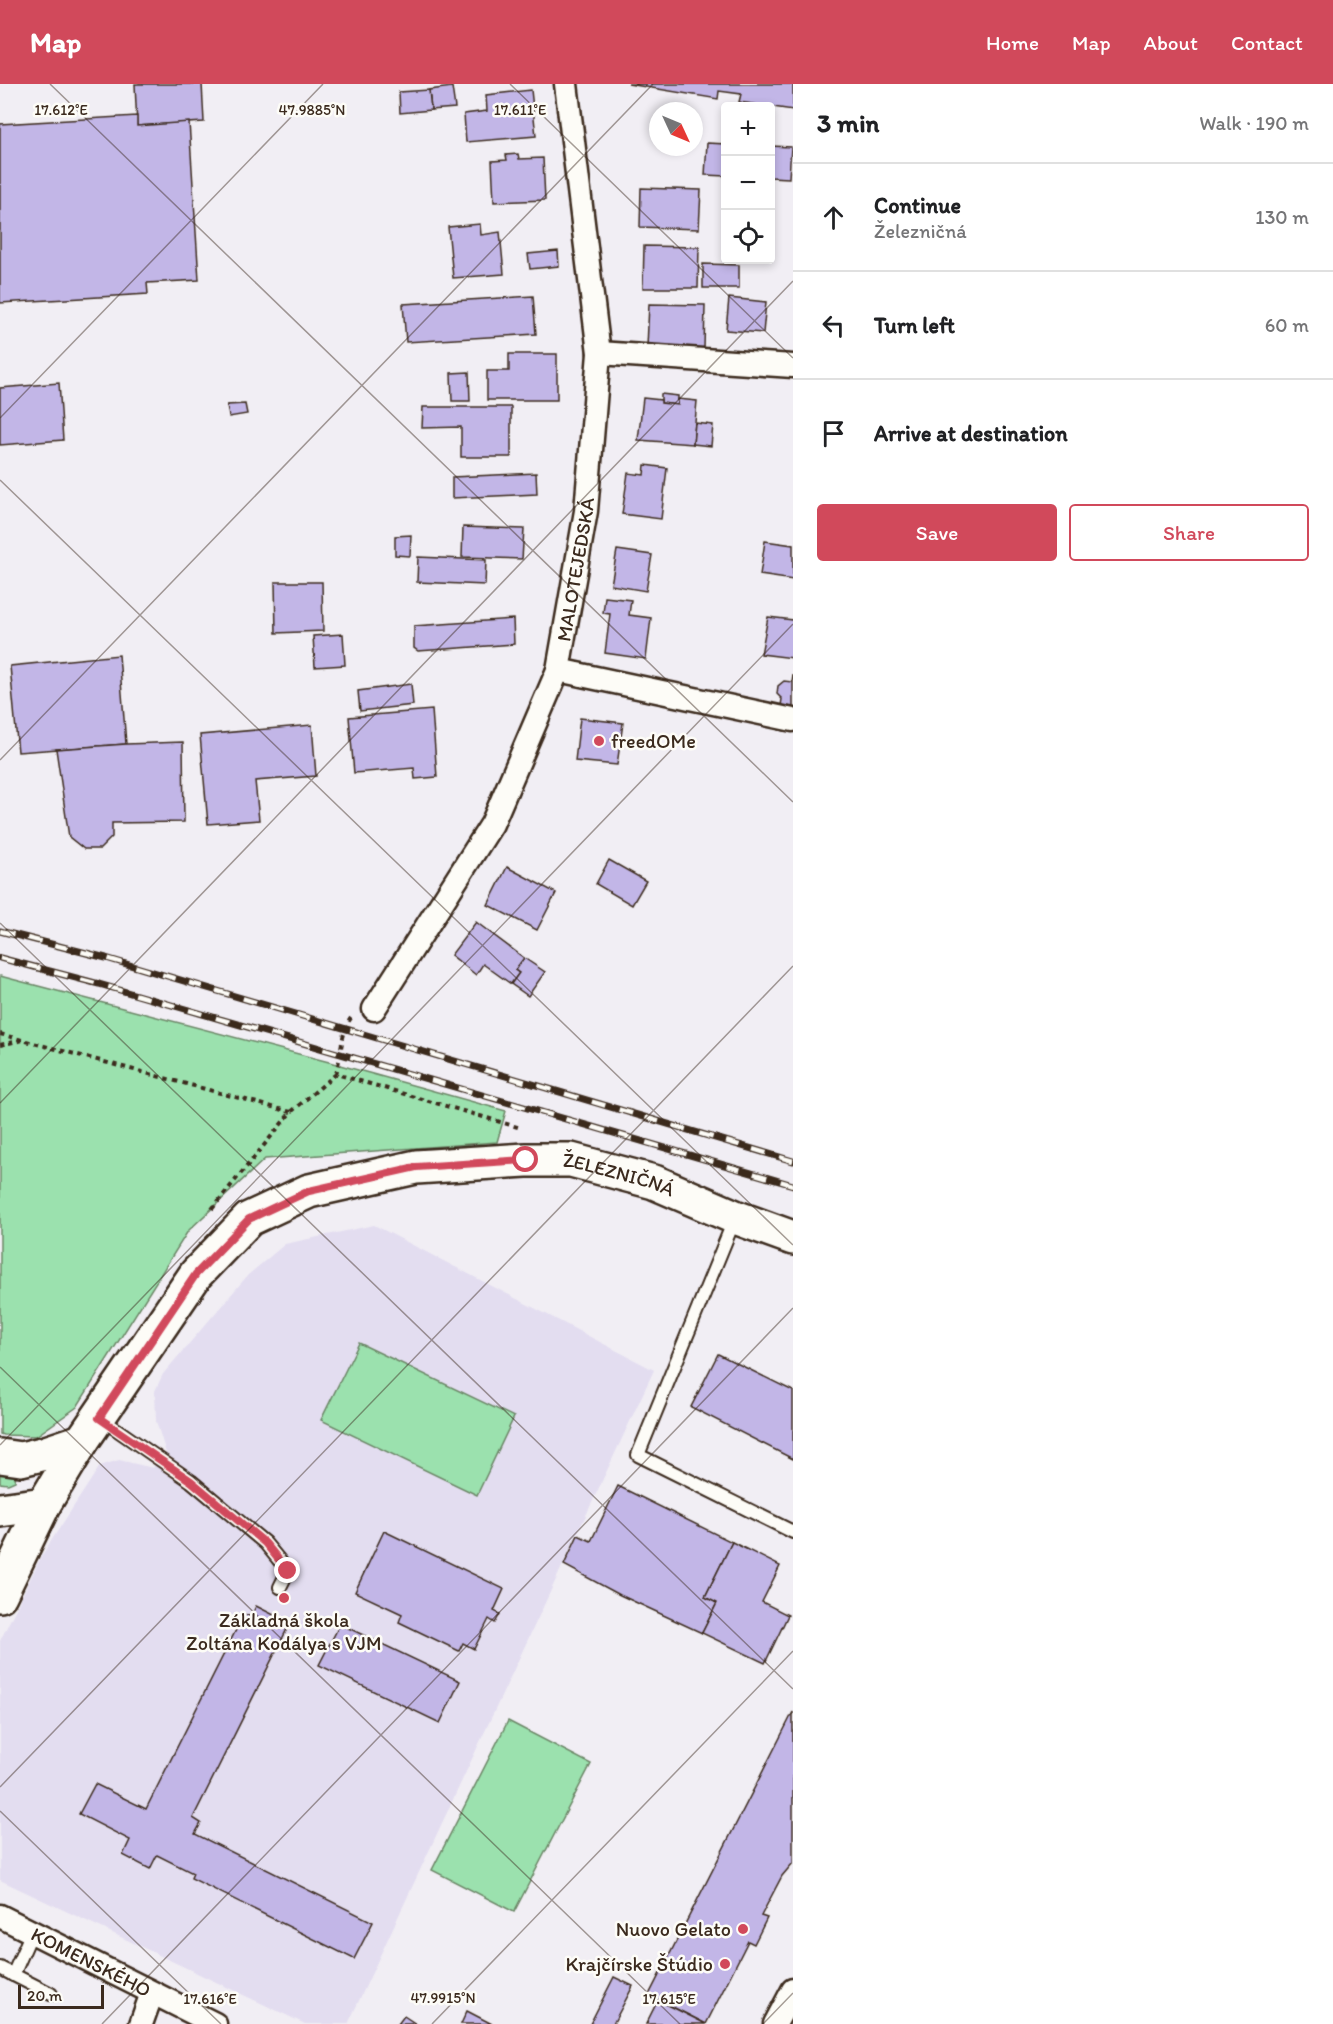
<!DOCTYPE html>
<meta charset="utf-8">
<style>
:root{--surface:#fff;--page:#f2f2f2;--text:#202124;--muted:#757577;--line:#e0e0e0;--accent:#d1495b}
body{margin:0;font-family:Itim,sans-serif;background:var(--page);color:var(--text)}
.controls{position:absolute;right:18px;top:18px;display:grid;overflow:hidden;border-radius:6px;box-shadow:0 3px 9px #0003}
.controls button{width:54px;height:54px;display:grid;place-items:center;padding:0;border:0;border-bottom:2px solid var(--line);background:var(--surface);color:var(--text);font:30px sans-serif}
.compass{position:absolute;left:649px;top:18px;width:54px;height:54px;border-radius:50%;background:var(--surface);box-shadow:0 3px 9px #0003;rotate:134deg}
.scale{position:absolute;left:18px;bottom:15px;width:86px;box-sizing:border-box;padding-left:6px;border:3px solid #3b2a1e;border-top:0;font-size:16px;line-height:21px;white-space:nowrap;color:#3b2a1e;-webkit-text-stroke:4px #fdfcf7;paint-order:stroke}
.stop{position:absolute;width:18px;height:18px;margin:-14px;border:4px solid #d1495b;border-radius:50%;background:#fff}
.stop.end{background:#d1495b;border-color:#fff;box-shadow:0 2px 6px #0008}
.list{margin:0;padding:0;list-style:none}
h2{display:flex;justify-content:space-between;align-items:center;height:78px;margin:0;padding:0 24px;font-size:26px}
h2 small{font-size:20px;font-weight:400;color:var(--muted)}
.list li{display:grid;grid-template-columns:39px 1fr auto;gap:18px;align-items:center;box-sizing:border-box;height:108px;padding:0 24px;border-top:2px solid var(--line)}
.list b{display:block;font-size:22px;white-space:nowrap}
.list p{margin:0;font-size:20px;white-space:nowrap;color:var(--muted)}
.list em{font-size:20px;font-style:normal;color:var(--muted)}
.actions{display:flex;gap:12px;padding:18px 24px}
.actions a{flex:1;padding:14px 0;border:2px solid var(--accent);border-radius:6px;text-align:center;font-size:21px;color:var(--accent)}
.actions .main{background:var(--accent);color:#fff}
.icon{flex:none;width:33px;height:33px;fill:none;stroke:currentColor;stroke-width:2;stroke-linecap:round;stroke-linejoin:round}
.map{position:relative;flex:none;width:793px;height:1940px;overflow:hidden}
header{display:flex;align-items:center;gap:36px;box-sizing:border-box;height:84px;padding:0 30px;background:var(--accent);color:#fff}
header strong{font-size:28px}
nav{display:flex;gap:33px;margin-inline-start:auto;font-size:21px}
main{display:flex}
aside{flex:1;background:var(--surface)}
.map>svg:first-child{display:block}
</style>
<header>
<strong>Map</strong>
<nav><a>Home</a><a>Map</a><a>About</a><a>Contact</a></nav>
</header>
<main>
<div class="map">
<svg width="793" height="1940" viewBox="0 0 793 1940">
<rect width="100%" height="100%" fill="#f1eef4"/>
<filter id="ink" filterUnits="userSpaceOnUse"><feTurbulence type="fractalNoise" baseFrequency=".0167" numOctaves="2"/><feDisplacementMap in="SourceGraphic" scale="12" xChannelSelector="R" yChannelSelector="G"/><feConvolveMatrix kernelMatrix="1 2 1 2 8 2 1 2 1" color-interpolation-filters="sRGB"/></filter>
<g filter="url(#ink)">
<!-- built -->
<path fill="#e3ddf0" d="M 374,1141 L 654,1286 L 348,1940 L 305,1940 L 0,1796 L 0,1557 L 42,1471 L 100,1382 L 119,1376 L 153,1384 L 166,1369 L 156,1337 L 155,1307 L 163,1290 L 248,1191 L 285,1160 Z"/>
<!-- green -->
<g fill="#9be1ae" stroke="#6b8666" stroke-width="1.5">
<path d="M 0,892 L 329,978 L 506,1027 L 497,1058 L 265,1075 L 188,1147 L 77,1323 L 36,1352 L 3,1351 L 0,1350 Z"/>
<path d="M 359,1259 L 514,1333 L 477,1411 L 321,1336 Z"/>
<path d="M 0,1382 L 16,1389 L 15,1397 L 8,1400 L 0,1399 Z"/>
<path d="M 508,1637 L 591,1680 L 514,1828 L 432,1786 Z"/>
</g>
<!-- building -->
<g fill="#c2b6e7" stroke="#3b2a1e" stroke-width="1.5">
<path d="M 135,0 L 202,0 L 204,38 L 137,42 Z"/>
<path d="M 628,0 L 793,0 L 793,26 L 739,18 L 741,10 L 719,7 L 718,15 Z"/>
<path d="M 452,3 L 455,24 L 431,26 L 429,6 Z"/>
<path d="M 429,6 L 431,26 L 400,29 L 399,8 Z"/>
<path d="M 531,6 L 536,52 L 466,58 L 464,30 L 487,27 L 486,11 Z"/>
<path d="M 137,32 L 137,42 L 189,38 L 199,196 L 147,199 L 148,210 L 0,219 L 0,40 Z"/>
<path d="M 707,59 L 726,60 L 726,92 L 705,91 Z"/>
<path d="M 770,62 L 791,63 L 789,94 L 770,93 Z"/>
<path d="M 518,70 L 519,75 L 543,74 L 545,116 L 494,118 L 492,77 L 507,76 L 506,71 Z"/>
<path d="M 641,104 L 701,106 L 699,145 L 640,143 Z"/>
<path d="M 480,140 L 481,151 L 500,148 L 504,190 L 453,194 L 448,143 Z"/>
<path d="M 644,162 L 699,163 L 698,204 L 643,204 Z"/>
<path d="M 558,167 L 559,182 L 530,185 L 528,170 Z"/>
<path d="M 703,180 L 739,181 L 739,204 L 703,204 Z"/>
<path d="M 533,212 L 536,250 L 406,258 L 403,220 Z"/>
<path d="M 729,214 L 766,218 L 763,249 L 726,246 Z"/>
<path d="M 649,220 L 705,221 L 704,265 L 647,263 Z"/>
<path d="M 509,270 L 557,270 L 557,316 L 487,316 L 487,287 L 509,287 Z"/>
<path d="M 469,288 L 470,317 L 452,317 L 451,289 Z"/>
<path d="M 59,299 L 63,356 L 0,361 L 0,304 Z"/>
<path d="M 661,310 L 678,312 L 678,321 L 661,319 Z"/>
<path d="M 643,314 L 661,316 L 661,319 L 678,321 L 678,315 L 697,317 L 693,360 L 638,356 Z"/>
<path d="M 245,320 L 247,330 L 229,333 L 227,321 Z"/>
<path d="M 423,323 L 511,323 L 511,373 L 461,373 L 461,343 L 422,344 Z"/>
<path d="M 695,339 L 713,341 L 711,362 L 693,360 Z"/>
<path d="M 645,381 L 667,384 L 661,435 L 622,430 L 628,389 L 644,391 Z"/>
<path d="M 536,389 L 537,410 L 452,414 L 452,393 Z"/>
<path d="M 463,443 L 524,445 L 522,475 L 462,473 Z"/>
<path d="M 411,451 L 410,472 L 395,471 L 395,452 Z"/>
<path d="M 765,457 L 793,461 L 793,496 L 760,491 Z"/>
<path d="M 617,466 L 652,471 L 646,507 L 611,501 Z"/>
<path d="M 418,473 L 486,476 L 485,501 L 417,498 Z"/>
<path d="M 275,498 L 322,498 L 323,547 L 276,549 Z"/>
<path d="M 605,513 L 631,516 L 629,531 L 651,534 L 646,575 L 605,569 L 610,530 L 603,529 Z"/>
<path d="M 768,533 L 793,536 L 793,574 L 761,570 Z"/>
<path d="M 513,535 L 514,560 L 418,567 L 414,564 L 414,542 Z"/>
<path d="M 343,550 L 345,581 L 315,583 L 313,552 Z"/>
<path d="M 119,571 L 126,660 L 18,668 L 10,582 Z"/>
<path d="M 793,590 L 793,624 L 781,622 L 782,615 L 777,610 L 778,602 L 784,597 L 792,598 Z"/>
<path d="M 411,600 L 413,621 L 360,627 L 358,607 Z"/>
<path d="M 432,626 L 437,693 L 415,695 L 414,684 L 354,689 L 349,633 Z"/>
<path d="M 580,634 L 623,639 L 617,681 L 575,677 Z"/>
<path d="M 312,641 L 316,692 L 255,697 L 259,736 L 208,740 L 200,651 Z"/>
<path d="M 183,658 L 184,738 L 112,739 L 112,753 L 100,765 L 84,765 L 69,753 L 56,665 L 126,660 Z"/>
<path d="M 609,776 L 646,797 L 632,821 L 596,800 Z"/>
<path d="M 507,783 L 556,809 L 537,846 L 488,821 Z"/>
<path d="M 476,838 L 524,874 L 515,886 L 519,889 L 511,900 L 483,880 L 476,891 L 451,871 Z"/>
<path d="M 524,874 L 545,888 L 528,912 L 511,900 L 519,889 L 515,886 Z"/>
<path d="M 718,1270 L 793,1307 L 793,1375 L 691,1323 Z"/>
<path d="M 618,1402 L 732,1458 L 705,1513 L 717,1519 L 702,1549 L 620,1511 L 564,1481 L 578,1451 L 591,1457 Z"/>
<path d="M 384,1447 L 504,1505 L 494,1527 L 500,1530 L 495,1539 L 489,1535 L 474,1565 L 463,1559 L 459,1567 L 399,1538 L 402,1530 L 355,1508 Z"/>
<path d="M 732,1458 L 780,1482 L 762,1518 L 788,1531 L 765,1579 L 702,1549 L 717,1519 L 705,1513 Z"/>
<path d="M 256,1522 L 290,1539 L 193,1734 L 201,1739 L 195,1750 L 373,1838 L 354,1875 L 191,1794 L 193,1789 L 157,1771 L 150,1785 L 123,1771 L 130,1756 L 79,1730 L 95,1700 L 146,1725 L 244,1530 L 251,1533 Z"/>
<path d="M 340,1540 L 460,1597 L 440,1639 L 319,1581 Z"/>
<path d="M 793,1628 L 793,1779 L 782,1792 L 761,1832 L 767,1834 L 754,1860 L 748,1857 L 706,1940 L 649,1911 Z"/>
<path d="M 614,1893 L 633,1902 L 613,1940 L 590,1940 Z"/>
<path d="M 658,1916 L 706,1940 L 646,1940 Z"/>
<path d="M 467,1927 L 492,1940 L 461,1940 Z"/>
<path d="M 404,1932 L 416,1940 L 398,1940 Z"/>
</g>
<g fill="none" stroke-linecap="round" stroke-linejoin="round">
<defs>
<g id="lane">
<path d="M 735,1134 L 638,1371 L 793,1448"/>
<path d="M 100,1334 L 191,1397 L 265,1459 L 288,1487 L 280,1503"/>
<path d="M 0,1884 L 51,1910"/>
<path d="M 13,1891 L 32,1848"/>
</g>
<g id="street">
<path d="M 599,269 L 793,282"/>
<path d="M 558,586 L 793,636"/>
<path id="s1" d="M 374,925 L 492,740 L 558,586 L 586,427 L 599,269 L 566,0"/>
<path id="s2" d="M 0,1832 L 215,1940"/>
<path d="M 141,1940 L 152,1909"/>
<path d="M 775,1940 L 793,1906"/>
</g>
<g id="secondary">
<path d="M 0,1372 L 21,1375 L 46,1369 L 82,1357"/>
<path d="M 0,1426 L 44,1420"/>
<path id="s3" d="M 0,1511 L 44,1420 L 82,1357 L 196,1190 L 249,1135 L 309,1107 L 416,1083 L 526,1076 L 571,1076 L 654,1098 L 735,1133 L 793,1154"/>
</g>
</defs>
<!-- lane casing -->
<use href="#lane" stroke="#3b2a1e" stroke-width="16"/>
<!-- street casing -->
<use href="#street" stroke="#3b2a1e" stroke-width="27"/>
<!-- secondary casing -->
<use href="#secondary" stroke="#3b2a1e" stroke-width="38"/>
<!-- path -->
<g stroke="#3b2a1e" stroke-width="4" stroke-dasharray="4.5 4.5" stroke-linecap="butt">
<path d="M 0,950 L 291,1028"/>
<path d="M 0,961 L 23,956"/>
<path d="M 336,990 C 341,973 341,947 351,934"/>
<path d="M 212,1125 L 291,1028 L 336,990 L 521,1044"/>
</g>
<!-- lane -->
<use href="#lane" stroke="#fdfcf7" stroke-width="12"/>
<!-- street -->
<use href="#street" stroke="#fdfcf7" stroke-width="22"/>
<!-- secondary -->
<use href="#secondary" stroke="#fdfcf7" stroke-width="33"/>
<defs>
<g id="rail">
<path d="M 0,847 L 106,874 L 793,1077"/>
<path d="M 0,874 L 99,900 L 793,1101"/>
</g>
</defs>
<!-- rail casing -->
<use href="#rail" stroke="#3b2a1e" stroke-width="7"/>
<!-- rail -->
<use href="#rail" stroke="#fdfcf7" stroke-width="4.5" stroke-dasharray="14" stroke-linecap="butt"/>
</g>
</g>
<g fill="none" stroke-linecap="round" stroke-linejoin="round" filter="url(#ink)">
<!-- route -->
<path stroke="#d1495b" stroke-width="8" d="M 288,1487 L 265,1459 L 191,1397 L 99,1334 L 196,1190 L 249,1135 L 309,1107 L 416,1083 L 526,1076"/>
</g>
<!-- ticks -->
<path fill="none" stroke="#3b2a1e" stroke-width="1.5" stroke-opacity="0.45" d="M 50,0 L 793,718M 510,0 L 793,274M 0,334 L 323,0M 0,396 L 793,1161M 0,676 L 653,0M 0,839 L 793,1605M 0,1019 L 793,197M 0,1283 L 680,1940M 0,1361 L 793,540M 0,1703 L 793,882M 0,1727 L 221,1940M 102,1940 L 793,1224M 432,1940 L 793,1567M 763,1940 L 793,1909"/>
<!-- markers -->
<g fill="#d1495b" stroke="#fdfcf7" stroke-width="2">
<circle cx="599" cy="657" r="6"/>
<circle cx="284" cy="1514" r="6"/>
<circle cx="743" cy="1845" r="6"/>
<circle cx="725" cy="1880" r="6"/>
</g>
<g text-anchor="middle" stroke-width="5" stroke-linejoin="round" paint-order="stroke">
<!-- street labels -->
<g font-size="20" fill="#3b2a1e" stroke="#fdfcf7">
<text dy="7" stroke="none"><textPath href="#s1" startOffset="489">MALOTEJEDSKÁ</textPath></text>
<text dy="7" stroke="none"><textPath href="#s3" startOffset="834">ŽELEZNIČNÁ</textPath></text>
<text dy="7" stroke="none"><textPath href="#s2" startOffset="102">KOMENSKÉHO</textPath></text>
</g>
<!-- poi labels -->
<g font-size="20" fill="#3b2a1e" stroke="#fdfcf7" text-anchor="end">
<text x="611" y="664" text-anchor="start">freedOMe</text>
<text x="284" y="1543" text-anchor="middle">Základná škola<tspan x="284" dy="23">Zoltána Kodálya s VJM</tspan></text>
<text x="731" y="1852">Nuovo Gelato</text>
<text x="713" y="1887">Krajčírske Štúdio</text>
</g>
</g>
<g font-size="15" text-anchor="middle" fill="#3b2a1e" stroke="#fdfcf7" stroke-width="5" stroke-linejoin="round" paint-order="stroke">
<text x="520" y="31">17.611°E</text>
<text x="61" y="31">17.612°E</text>
<text x="312" y="31">47.9885°N</text>
<text x="443" y="1919">47.9915°N</text>
<text x="210" y="1920">17.616°E</text>
<text x="669" y="1920">17.615°E</text>
</g>
</svg>
<div class="controls">
<button>+</button>
<button>−</button>
<button><svg class="icon" aria-label="locate" viewBox="0 0 24 24"><circle cx="12" cy="12" r="6"/><path d="M12 2v4M12 18v4M2 12h4M18 12h4"/></svg></button>
</div>
<svg class="compass" viewBox="-18 -18 36 36"><path d="M0-13l5 13h-10z" fill="#e53935"/><path d="M0 13l5-13h-10z" fill="#757577"/></svg>
<div class="scale">20 m</div>
<div class="stop" style="left:526px;top:1076px"></div>
<div class="stop end" style="left:288px;top:1487px"></div>
</div>
<aside>
<h2>3 min<small>Walk · 190 m</small></h2>
<ul class="list">
<li><svg class="icon" aria-label="ahead" viewBox="0 0 24 24"><path d="M12 20V5M6 11l6-6 6 6"/></svg><div><b>Continue</b><p>Železničná</p></div><em>130 m</em></li>
<li><svg class="icon" aria-label="left" viewBox="0 0 24 24"><path d="M17 20v-9H6M10 6l-5 5 5 5"/></svg><div><b>Turn left</b></div><em>60 m</em></li>
<li><svg class="icon" aria-label="arrive" viewBox="0 0 24 24"><path d="M6 21V4h12l-3 4 3 4H6"/></svg><div><b>Arrive at destination</b></div></li>
</ul>
<div class="actions"><a class="main">Save</a><a>Share</a></div>
</aside>
</main>
